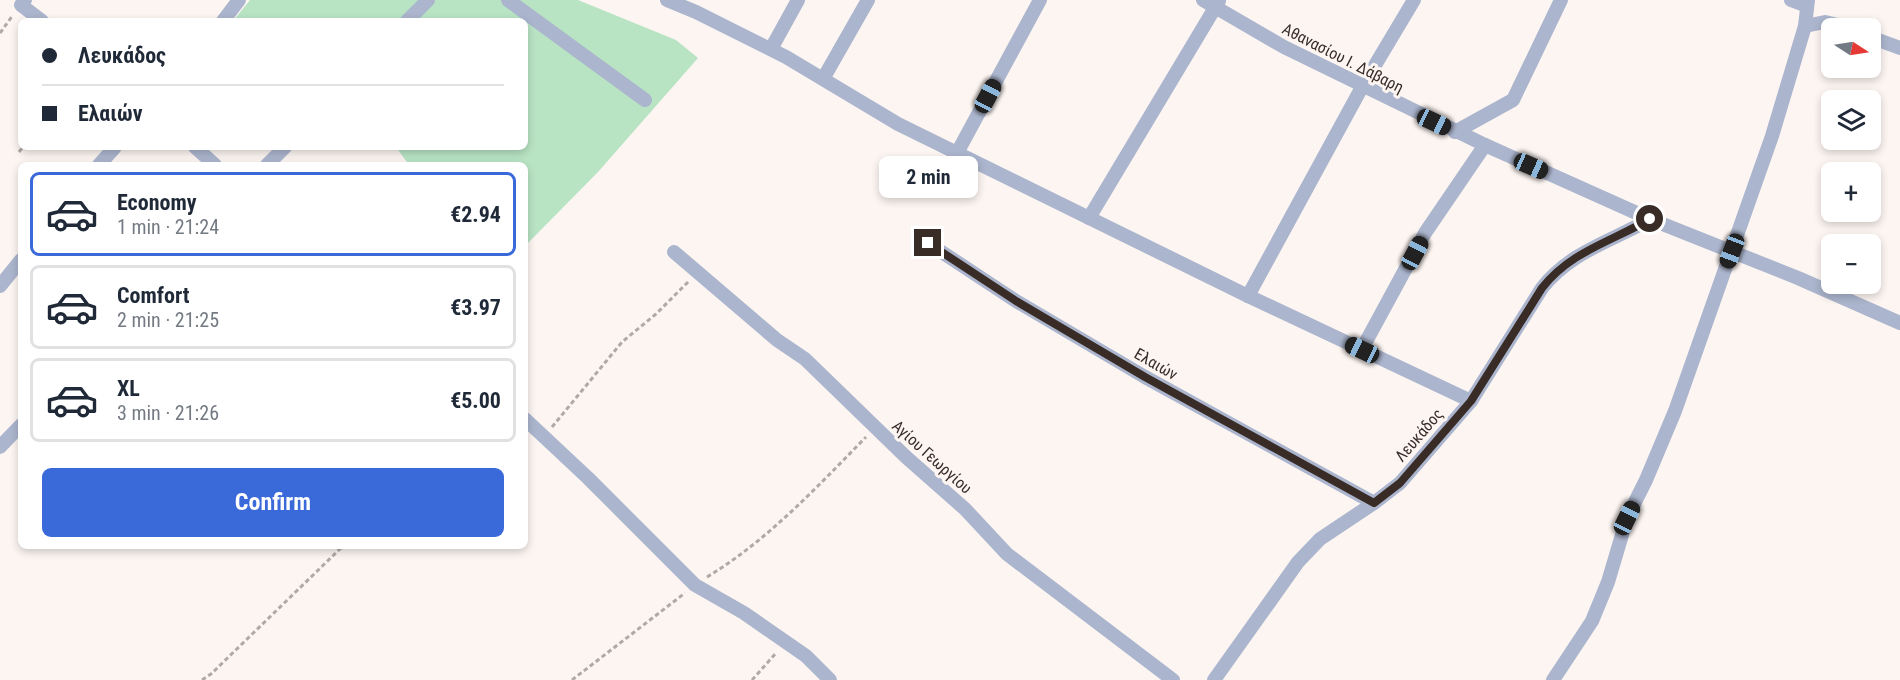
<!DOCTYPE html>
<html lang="en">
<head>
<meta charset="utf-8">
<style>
	body { margin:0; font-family:"Roboto Condensed",sans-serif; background:#f2f2f3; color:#1f2937; height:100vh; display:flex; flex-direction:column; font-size:22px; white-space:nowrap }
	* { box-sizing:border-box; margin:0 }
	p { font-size:20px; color:#747a83 }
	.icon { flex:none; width:33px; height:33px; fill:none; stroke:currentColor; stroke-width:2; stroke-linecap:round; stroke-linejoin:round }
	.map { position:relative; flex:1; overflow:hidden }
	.panel { position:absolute; left:18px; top:162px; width:510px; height:387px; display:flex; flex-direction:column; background:#fff; border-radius:9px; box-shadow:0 3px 9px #0003 }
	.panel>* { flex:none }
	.hud { position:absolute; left:18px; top:18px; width:510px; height:132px; border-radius:9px; box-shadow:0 3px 9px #0003; display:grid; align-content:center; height:132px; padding:0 24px; background:#fff }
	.needle { width:39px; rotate:102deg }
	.tools { position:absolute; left:1821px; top:18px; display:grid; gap:12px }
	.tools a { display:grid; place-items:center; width:60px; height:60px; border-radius:9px; background:#fff; box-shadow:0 3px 9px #0003; font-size:30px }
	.end { position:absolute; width:27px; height:27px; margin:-14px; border:8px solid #392c26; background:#fff; box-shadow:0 0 0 3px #fff }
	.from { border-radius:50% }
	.bubble { position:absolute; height:42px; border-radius:9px; background:#fff; box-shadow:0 3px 9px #0003; font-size:20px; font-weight:700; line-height:42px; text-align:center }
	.car { position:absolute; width:18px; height:36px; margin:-18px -9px; border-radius:8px; box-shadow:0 0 4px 2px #0007; background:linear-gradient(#222 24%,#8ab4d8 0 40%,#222 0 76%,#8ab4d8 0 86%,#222 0) }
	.hud b { display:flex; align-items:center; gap:21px; height:57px; font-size:22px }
	.hud b+b { border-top:2px solid #e0e1e3 }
	.hud i { width:15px; height:15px; background:#1f2937 }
	ul { padding:10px 0 0; list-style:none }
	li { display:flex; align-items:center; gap:18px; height:84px; margin:0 12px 9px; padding:0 12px; border:3px solid #e0e1e3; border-radius:9px }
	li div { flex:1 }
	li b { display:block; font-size:22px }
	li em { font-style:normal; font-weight:700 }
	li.selected { border-color:#3a69d9 }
	li>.icon { width:54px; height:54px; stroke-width:1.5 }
	.primary-button { display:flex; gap:12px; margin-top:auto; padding:12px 24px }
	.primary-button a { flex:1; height:69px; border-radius:9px; background:#3a69d9; color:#fff; font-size:24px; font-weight:700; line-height:69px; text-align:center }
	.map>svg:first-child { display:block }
	.green { fill:#b8e4c4 }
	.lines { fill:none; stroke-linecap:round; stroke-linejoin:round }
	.path { stroke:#b2a9a5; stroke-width:3; stroke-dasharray:4.5 3; stroke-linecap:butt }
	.street { stroke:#abb5cd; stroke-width:14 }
	.route { stroke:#392c26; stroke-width:8 }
	.labels { text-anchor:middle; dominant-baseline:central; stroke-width:6; stroke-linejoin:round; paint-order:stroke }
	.street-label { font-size:16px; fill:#392c26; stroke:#fcf5f2 }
</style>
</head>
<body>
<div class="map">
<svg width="1900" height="680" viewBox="0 0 1900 680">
	<rect width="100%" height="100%" fill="#fcf5f2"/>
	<path class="green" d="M250 0H578L676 40 698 58 598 172 525 246V165H409L396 147H525V21H233Z"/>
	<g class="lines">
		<g class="path">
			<path d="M0 33 13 15"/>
			<path d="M19 152 23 147"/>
			<path d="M552 427 622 342 656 314 689 281"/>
			<path d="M707 577C768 540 816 488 866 437"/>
			<path d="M202 680 211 674 343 546"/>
			<path d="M572 680 685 593"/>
			<path d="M752 680 777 652"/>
		</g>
		<g class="street">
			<path d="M25 0 21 5 42 21"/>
			<path d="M508 0 645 100"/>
			<path d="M667 0 696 12 786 57 898 124 1248 296 1471 401"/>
			<path d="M1203 0 1284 47 1485 145 1650 219 1798 278 1900 323"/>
			<path d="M1791 0 1807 6"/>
			<path d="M223 21 239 0"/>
			<path d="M407 21 428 0"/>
			<path d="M1805 26 1825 22 1850 28"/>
			<path d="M1870 37 1900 48"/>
			<path d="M771 49 798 0"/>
			<path d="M823 79 868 0"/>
			<path d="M1455 132 1513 100 1561 0"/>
			<path d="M195 147 215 165"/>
			<path d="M957 153 1040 0"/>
			<path d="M99 165 115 147"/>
			<path d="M267 165 285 147"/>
			<path d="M1089 218 1219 1"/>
			<path d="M928 243 1016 301 1145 377 1374 503"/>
			<path d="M674 252 777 340 805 359 906 457 965 509 1007 554 1173 680"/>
			<path d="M0 286 21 260"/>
			<path d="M1248 296 1362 87 1414 0"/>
			<path d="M1362 349 1425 233 1485 145"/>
			<path d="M525 419 588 478 695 585 744 613 806 656 830 680"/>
			<path d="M0 447 21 425"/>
			<path d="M1214 680 1298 562 1320 539 1374 503 1400 483 1471 401 1542 288C1571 251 1611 242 1650 219"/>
			<path d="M1553 680 1592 621 1608 582 1627 518 1646 480 1675 411 1772 136 1805 26 1808 0"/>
		</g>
	</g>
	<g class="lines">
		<path class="route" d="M928 243 1016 301 1145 377 1374 503 1400 483 1471 401 1542 288C1571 251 1611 242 1650 219"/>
	</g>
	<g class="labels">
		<g class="street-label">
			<text transform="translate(1343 58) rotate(27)">Αθανασίου Ι. Δάβαρη</text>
			<text transform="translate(1156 364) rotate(30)">Ελαιών</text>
			<text transform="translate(1419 435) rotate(-49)">Λευκάδος</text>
			<text transform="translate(932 457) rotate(42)">Αγίου Γεωργίου</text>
		</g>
	</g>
</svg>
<div class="tools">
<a><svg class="needle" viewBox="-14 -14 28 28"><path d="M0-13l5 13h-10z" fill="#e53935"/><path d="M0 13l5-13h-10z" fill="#747a83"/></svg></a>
<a><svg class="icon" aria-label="layers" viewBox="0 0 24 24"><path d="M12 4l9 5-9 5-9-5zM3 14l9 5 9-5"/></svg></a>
<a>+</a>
<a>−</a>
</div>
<i class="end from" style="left:1650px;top:219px"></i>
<i class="end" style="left:928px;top:243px"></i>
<div class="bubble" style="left:879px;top:156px;width:99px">2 min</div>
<i class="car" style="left:988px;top:96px;rotate:28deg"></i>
<i class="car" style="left:1434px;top:122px;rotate:115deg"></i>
<i class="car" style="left:1531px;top:166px;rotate:114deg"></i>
<i class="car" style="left:1732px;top:251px;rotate:201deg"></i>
<i class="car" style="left:1415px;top:253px;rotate:28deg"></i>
<i class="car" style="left:1362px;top:350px;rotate:295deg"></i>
<i class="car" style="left:1627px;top:518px;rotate:26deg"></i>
<div class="hud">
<b><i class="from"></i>Λευκάδος</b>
<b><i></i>Ελαιών</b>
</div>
<section class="panel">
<ul>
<li class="selected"><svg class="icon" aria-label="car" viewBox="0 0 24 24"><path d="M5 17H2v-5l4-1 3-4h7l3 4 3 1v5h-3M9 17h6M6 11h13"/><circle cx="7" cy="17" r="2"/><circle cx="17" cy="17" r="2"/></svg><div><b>Economy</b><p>1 min · 21:24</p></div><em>€2.94</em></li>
<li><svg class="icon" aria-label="car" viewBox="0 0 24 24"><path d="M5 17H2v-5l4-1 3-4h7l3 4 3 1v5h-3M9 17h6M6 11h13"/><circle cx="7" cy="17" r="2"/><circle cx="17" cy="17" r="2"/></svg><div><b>Comfort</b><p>2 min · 21:25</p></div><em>€3.97</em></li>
<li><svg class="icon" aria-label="car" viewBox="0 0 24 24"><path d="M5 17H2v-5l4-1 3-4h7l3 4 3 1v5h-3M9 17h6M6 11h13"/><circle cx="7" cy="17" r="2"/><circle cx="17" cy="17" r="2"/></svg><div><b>XL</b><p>3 min · 21:26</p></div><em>€5.00</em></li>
</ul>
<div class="primary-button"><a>Confirm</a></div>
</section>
</div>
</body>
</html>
